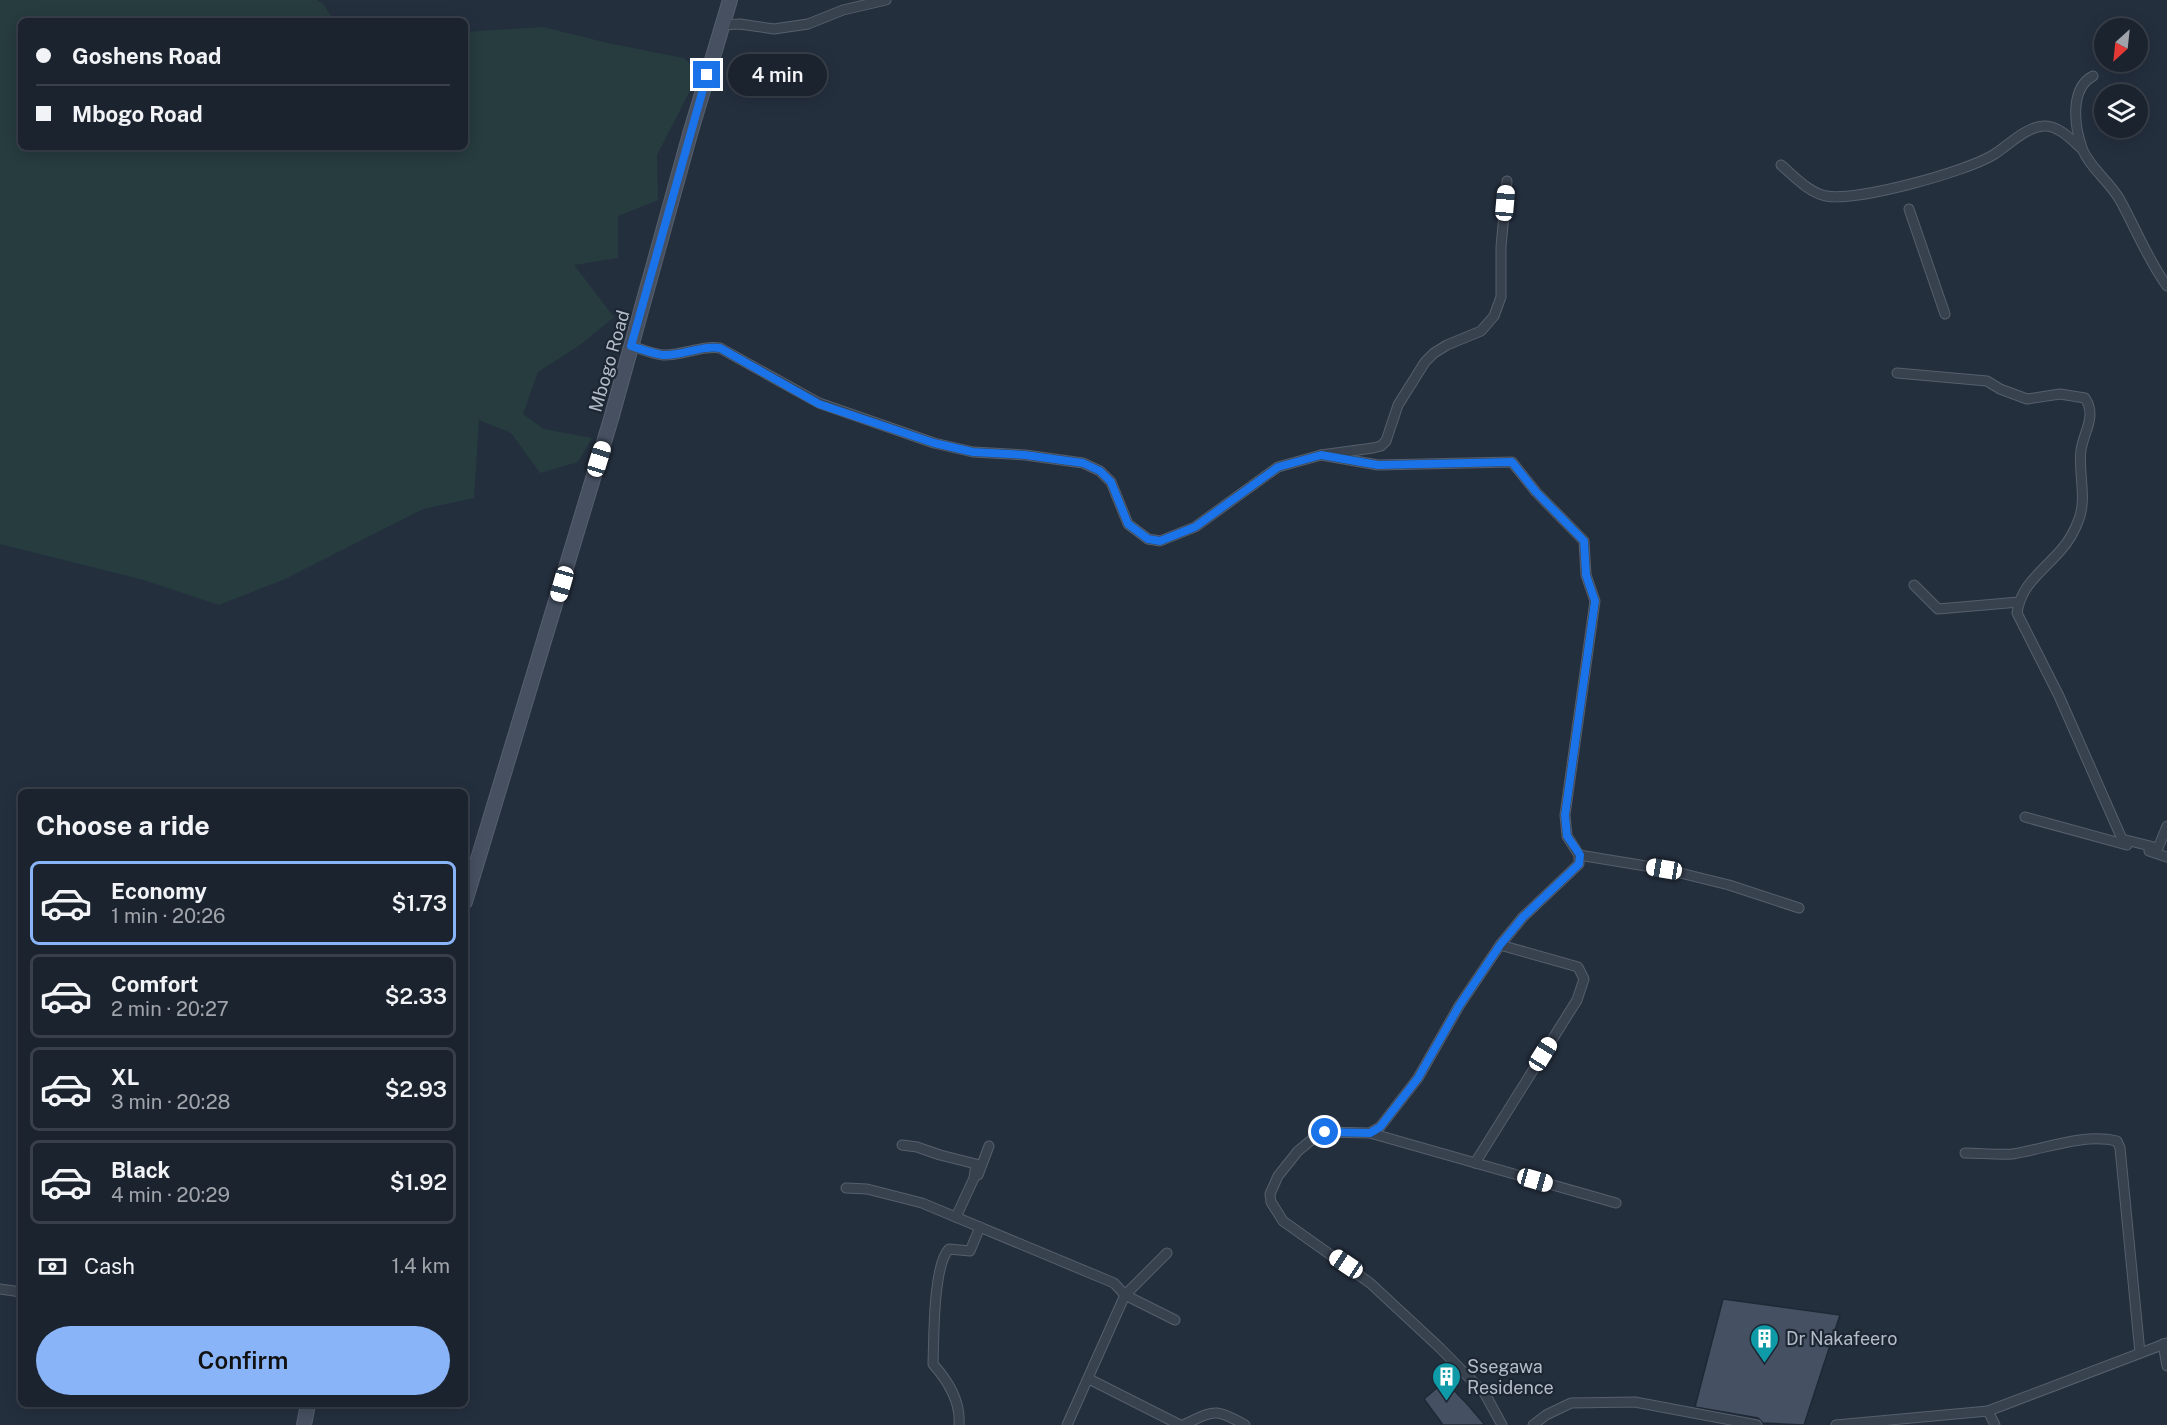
<!DOCTYPE html>
<html lang="en">
<head>
<meta charset="utf-8">
<style>
	body { margin:0; font-family:"Public Sans",sans-serif; background:#242b36; color:#f1f3f6; height:100vh; display:flex; flex-direction:column; font-size:22px; white-space:nowrap }
	* { box-sizing:border-box; margin:0 }
	p { font-size:20px; color:#a0a4aa }
	.icon { flex:none; width:33px; height:33px; fill:none; stroke:currentColor; stroke-width:2; stroke-linecap:round; stroke-linejoin:round }
	.map { position:relative; flex:1; overflow:hidden }
	.sheet { position:absolute; left:18px; top:789px; width:450px; height:618px; display:flex; flex-direction:column; background:#1b232e; border-radius:9px; box-shadow:0 3px 15px #0003,0 0 0 2px #39404a }
	.sheet>* { flex:none }
	.guide { position:absolute; left:18px; top:18px; width:450px; height:132px; border-radius:9px; box-shadow:0 3px 15px #0003,0 0 0 2px #39404a; display:grid; align-content:center; height:132px; padding:0 18px; background:#1b232e }
	.needle { width:39px; rotate:207deg }
	.tools { position:absolute; left:2094px; top:18px; display:grid; gap:12px }
	.tools a { display:grid; place-items:center; width:54px; height:54px; border-radius:50%; background:#1b232e; box-shadow:0 3px 15px #0003,0 0 0 2px #39404a; font-size:30px }
	.end { position:absolute; width:27px; height:27px; margin:-14px; border:8px solid #1a73e8; background:#fff; box-shadow:0 0 0 3px #fff }
	.from { border-radius:50% }
	.bubble { position:absolute; height:42px; border-radius:21px; background:#1b232e; box-shadow:0 3px 15px #0003,0 0 0 2px #39404a; font-size:20px; font-weight:600; line-height:42px; text-align:center }
	.car { position:absolute; width:18px; height:36px; margin:-18px -9px; border-radius:8px; box-shadow:0 0 4px 2px #0007; background:linear-gradient(#fff 24%,#345 0 40%,#fff 0 76%,#345 0 86%,#fff 0) }
	.guide b { display:flex; align-items:center; gap:21px; height:57px; font-size:22px }
	.guide b+b { border-top:2px solid #39404a }
	.guide i { width:15px; height:15px; background:#f1f3f6 }
	ul { padding:0; list-style:none }
	li { display:flex; align-items:center; gap:18px; height:84px; margin:0 12px 9px; padding:0 6px; border:3px solid #39404a; border-radius:9px }
	li div { flex:1 }
	li b { display:block; font-size:22px }
	li em { font-style:normal; font-weight:600 }
	li.current { border-color:#8ab4f8 }
	li>.icon { width:54px; height:54px; stroke-width:1.5 }
	h2 { padding:0 18px; font-size:27px; line-height:72px }
	.pay { display:flex; align-items:center; gap:15px; height:66px; padding:0 18px; font-size:22px }
	.pay p { margin-inline-start:auto }
	.primary-button { display:flex; gap:12px; margin-top:auto; padding:12px 18px }
	.primary-button a { flex:1; height:69px; border-radius:36px; background:#8ab4f8; color:#111; font-size:24px; font-weight:600; line-height:69px; text-align:center }
	.map>svg:first-child { display:block }
	.green { fill:#263c3f }
	.building { fill:#455162; stroke:#1f2835; stroke-width:1.5 }
	.lines { fill:none; stroke-linecap:round; stroke-linejoin:round }
	.street-casing { stroke:#565f6c; stroke-width:11 }
	.secondary-casing { stroke:#565f6c; stroke-width:16 }
	.street { stroke:#38414e; stroke-width:9 }
	.secondary { stroke:#465061; stroke-width:14 }
	.route { stroke:#1a73e8; stroke-width:8 }
	.labels { text-anchor:middle; dominant-baseline:central; stroke-width:4.5; stroke-linejoin:round; paint-order:stroke }
	.street-label { font-size:18px; fill:#b4bcc9; stroke:#1d2633 }
	.poi-label { font-size:18px; fill:#b4bcc9; stroke:#1d2633; text-anchor:start }
</style>
</head>
<body>
<div class="map">
<svg width="2167" height="1425" viewBox="0 0 2167 1425">
	<rect width="100%" height="100%" fill="#242f3e"/>
	<path class="green" d="M0 0H317L324 5 334 21H21V147H465V32L543 27 608 43 683 58 700 71 657 155 658 200 618 216V258L574 265 614 317 580 345 538 372 523 414 544 429 592 438 578 462 540 473 511 433 479 420 474 498 423 509 285 579 219 605 140 579 0 544Z"/>
	<g class="building">
		<path d="M1723 1299 1840 1315 1804 1425 1763 1423 1758 1418 1695 1407Z"/>
		<path d="M1445 1381 1468 1405 1485 1425H1443L1424 1399Z"/>
	</g>
	<g class="lines">
		<defs>
			<g id="street">
				<path d="M721 25 740 24 774 29 808 24 843 10 886 0"/>
				<path d="M2093 76C2070 88 2074 125 2082 148 2089 167 2110 182 2120 200 2136 229 2148 260 2167 286"/>
				<path d="M1781 165C1794 176 1809 193 1826 196 1856 202 1965 172 1993 155 2008 146 2025 127 2044 126 2058 125 2072 140 2082 149"/>
				<path d="M1909 209 1945 314"/>
				<path d="M631 346C641 349 653 354 663 355 683 356 701 345 720 348L819 403 934 443 973 452 1025 455 1083 463 1100 471 1111 482 1128 524 1148 539 1160 541 1195 527 1278 467 1321 455 1373 448 1381 446 1386 441 1398 405 1425 362 1434 353 1447 345 1481 331 1494 316 1501 297V247L1507 181"/>
				<path d="M1897 373 1987 381 2000 389 2027 399 2060 394 2085 398C2097 416 2084 431 2081 450 2078 472 2087 497 2079 519 2075 530 2069 541 2061 550 2043 571 2021 584 2017 613L2059 696 2122 839 2158 848 2167 826"/>
				<path d="M1321 455 1378 465 1512 462 1536 492 1584 541 1586 575 1595 601 1565 815 1567 836 1579 855V864L1523 917 1500 945 1459 1006 1418 1078 1380 1127 1370 1133 1325 1132 1315 1137 1298 1151 1278 1176 1270 1194 1271 1202 1283 1221 1370 1283 1440 1348 1485 1394 1502 1425"/>
				<path d="M1914 585 1938 609 2019 602"/>
				<path d="M2025 817 2127 845"/>
				<path d="M2149 851 2167 857"/>
				<path d="M1579 855 1664 869 1729 885 1799 908"/>
				<path d="M1370 1133 1616 1203"/>
				<path d="M902 1145 917 1147 940 1155 976 1164 974 1178 956 1217"/>
				<path d="M1965 1153C1980 1153 1997 1155 2012 1154 2045 1149 2083 1133 2117 1141L2120 1148 2140 1353"/>
				<path d="M1475 1163 1577 1000 1584 979 1578 967 1500 945"/>
				<path d="M978 1175 989 1146"/>
				<path d="M846 1188 867 1189 922 1203 1114 1283 1125 1295 1175 1320"/>
				<path d="M0 1289 21 1292"/>
				<path d="M2163 1344 2167 1366"/>
				<path d="M1089 1379 1180 1425"/>
				<path d="M1988 1411 1995 1425"/>
				<path d="M959 1425C961 1401 948 1381 933 1364 934 1339 933 1265 949 1249L970 1251 980 1227"/>
				<path d="M1067 1425 1125 1295 1167 1253"/>
				<path d="M1183 1425C1214 1411 1214 1407 1245 1425"/>
				<path d="M1533 1425 1546 1415 1571 1403 1635 1402 1757 1425"/>
				<path d="M1836 1425 1988 1411 2167 1343"/>
			</g>
			<g id="secondary">
				<path d="M465 902 611 419 690 134 730 0"/>
				<path d="M304 1425 308 1404"/>
			</g>
		</defs>
		<use href="#street" class="street-casing"/>
		<use href="#secondary" class="secondary-casing"/>
		<use href="#street" class="street"/>
		<use href="#secondary" class="secondary"/>
	</g>
	<g class="lines">
		<path class="route" d="M707 75 631 346C641 349 653 354 663 355 683 356 701 345 720 348L819 404 934 443 973 452 1025 455 1083 463 1100 471 1111 482 1128 524 1148 539 1160 541 1195 527 1278 467 1321 455 1378 465 1512 462 1536 492 1584 541 1586 575 1595 601 1565 815 1567 836 1580 855 1579 864 1523 917 1500 945 1459 1006 1418 1078 1380 1127 1370 1133 1325 1132"/>
	</g>
	<defs>
		<symbol id="building-pin" viewBox="-11 -11 22 30"><path d="M0 17L-7.5 6A9.5 9.5 0 1 1 7.5 6Z" fill="#0f9aa8" stroke="#1d2633"/><path d="M-4-6H4V6H1V3H-1V6H-4ZM-2.5-4.3h1.7v1.8h-1.7ZM.8-4.3h1.7v1.8H.8ZM-2.5-1h1.7V.8h-1.7ZM.8-1h1.7V.8H.8Z" fill="#fff"/></symbol>
	</defs>
	<g fill-rule="evenodd">
		<use href="#building-pin" x="1748" y="1322" width="33" height="45"/>
		<use href="#building-pin" x="1430" y="1360" width="33" height="45"/>
	</g>
	<g class="labels">
		<g class="street-label">
			<text transform="translate(609 361) rotate(-74)">Mbogo Road</text>
		</g>
		<g class="poi-label">
			<text x="1786" y="1338">Dr Nakafeero</text>
			<text x="1467" y="1366">Ssegawa<tspan x="1467" dy="21">Residence</tspan></text>
		</g>
	</g>
</svg>
<div class="tools">
<a><svg class="needle" viewBox="-14 -14 28 28"><path d="M0-13l5 13h-10z" fill="#e53935"/><path d="M0 13l5-13h-10z" fill="#a0a4aa"/></svg></a>
<a><svg class="icon" aria-label="layers" viewBox="0 0 24 24"><path d="M12 4l9 5-9 5-9-5zM3 14l9 5 9-5"/></svg></a>
</div>
<i class="end from" style="left:1325px;top:1132px"></i>
<i class="end" style="left:707px;top:75px"></i>
<div class="bubble" style="left:728px;top:54px;width:99px">4 min</div>
<i class="car" style="left:1505px;top:203px;rotate:5deg"></i>
<i class="car" style="left:599px;top:459px;rotate:17deg"></i>
<i class="car" style="left:562px;top:584px;rotate:196deg"></i>
<i class="car" style="left:1664px;top:869px;rotate:279deg"></i>
<i class="car" style="left:1543px;top:1054px;rotate:32deg"></i>
<i class="car" style="left:1535px;top:1180px;rotate:106deg"></i>
<i class="car" style="left:1346px;top:1264px;rotate:304deg"></i>
<div class="guide">
<b><i class="from"></i>Goshens Road</b>
<b><i></i>Mbogo Road</b>
</div>
<section class="sheet">
<h2>Choose a ride</h2>
<ul>
<li class="current"><svg class="icon" aria-label="car" viewBox="0 0 24 24"><path d="M5 17H2v-5l4-1 3-4h7l3 4 3 1v5h-3M9 17h6M6 11h13"/><circle cx="7" cy="17" r="2"/><circle cx="17" cy="17" r="2"/></svg><div><b>Economy</b><p>1 min · 20:26</p></div><em>$1.73</em></li>
<li><svg class="icon" aria-label="car" viewBox="0 0 24 24"><path d="M5 17H2v-5l4-1 3-4h7l3 4 3 1v5h-3M9 17h6M6 11h13"/><circle cx="7" cy="17" r="2"/><circle cx="17" cy="17" r="2"/></svg><div><b>Comfort</b><p>2 min · 20:27</p></div><em>$2.33</em></li>
<li><svg class="icon" aria-label="car" viewBox="0 0 24 24"><path d="M5 17H2v-5l4-1 3-4h7l3 4 3 1v5h-3M9 17h6M6 11h13"/><circle cx="7" cy="17" r="2"/><circle cx="17" cy="17" r="2"/></svg><div><b>XL</b><p>3 min · 20:28</p></div><em>$2.93</em></li>
<li><svg class="icon" aria-label="car" viewBox="0 0 24 24"><path d="M5 17H2v-5l4-1 3-4h7l3 4 3 1v5h-3M9 17h6M6 11h13"/><circle cx="7" cy="17" r="2"/><circle cx="17" cy="17" r="2"/></svg><div><b>Black</b><p>4 min · 20:29</p></div><em>$1.92</em></li>
</ul>
<div class="pay"><svg class="icon" aria-label="cash" viewBox="0 0 24 24"><path d="M3 7h18v10H3z"/><circle cx="12" cy="12" r="2"/></svg>Cash<p>1.4 km</p></div>
<div class="primary-button"><a>Confirm</a></div>
</section>
</div>
</body>
</html>
